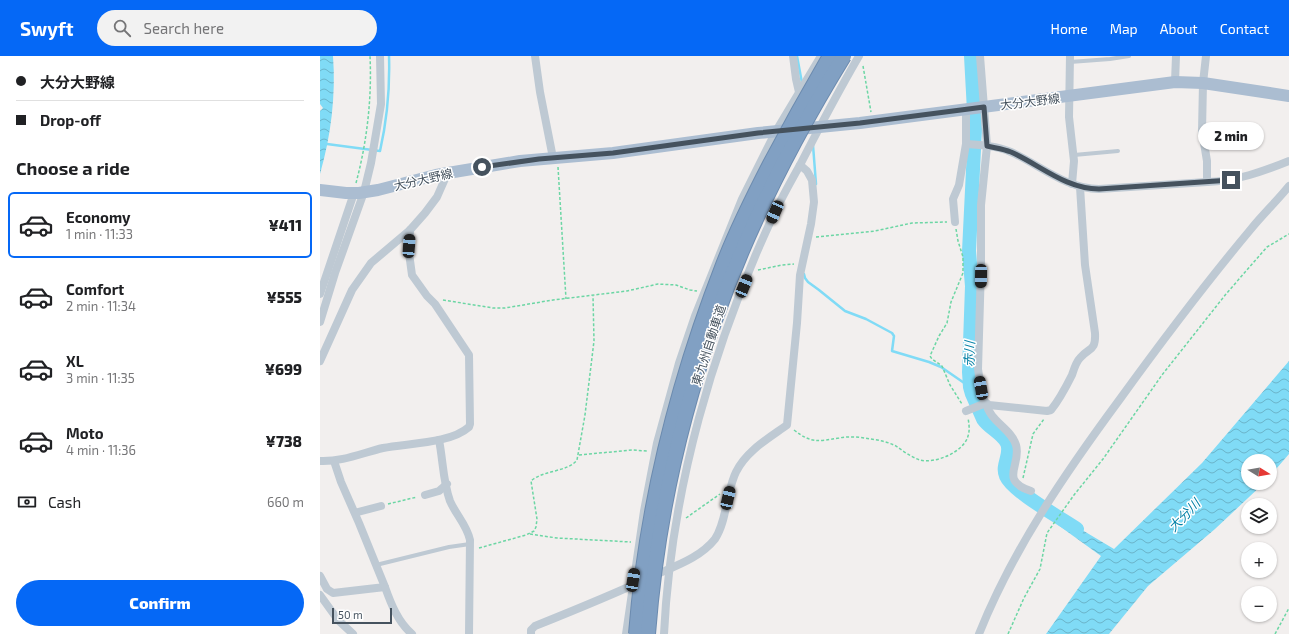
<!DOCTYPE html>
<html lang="en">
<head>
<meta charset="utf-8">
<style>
	body { margin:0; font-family:"Exo 2","Noto Sans JP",sans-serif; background:#f2f2f2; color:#202124; height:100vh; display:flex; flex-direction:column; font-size:15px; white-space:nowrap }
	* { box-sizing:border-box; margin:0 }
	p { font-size:13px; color:#757577 }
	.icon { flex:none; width:22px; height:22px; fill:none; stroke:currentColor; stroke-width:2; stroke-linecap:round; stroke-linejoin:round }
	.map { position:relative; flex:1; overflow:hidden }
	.panel { display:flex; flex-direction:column; background:#fff; width:320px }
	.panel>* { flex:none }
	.top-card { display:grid; align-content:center; height:88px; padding:0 16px; background:#fff }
	.needle { width:26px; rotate:101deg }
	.fabs { position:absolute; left:921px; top:398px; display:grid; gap:8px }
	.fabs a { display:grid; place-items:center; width:36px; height:36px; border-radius:50%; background:#fff; box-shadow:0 1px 3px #0004; font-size:20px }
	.scale { position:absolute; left:12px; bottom:10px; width:60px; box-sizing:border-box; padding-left:4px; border:2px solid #45525e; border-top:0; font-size:11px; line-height:14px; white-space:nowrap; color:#45525e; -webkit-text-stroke:3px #fff; paint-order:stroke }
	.end { position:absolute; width:18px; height:18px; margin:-9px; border:5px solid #45525e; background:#fff; box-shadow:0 0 0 2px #fff }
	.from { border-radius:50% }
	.bubble { position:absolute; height:28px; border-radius:14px; background:#fff; box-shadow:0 1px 3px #0004; font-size:13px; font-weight:800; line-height:28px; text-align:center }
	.car { position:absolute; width:12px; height:24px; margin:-12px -6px; border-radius:5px; box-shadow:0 0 3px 1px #0007; background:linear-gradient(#222 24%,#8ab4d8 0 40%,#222 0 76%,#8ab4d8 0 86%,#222 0) }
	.top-card b { display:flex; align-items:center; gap:14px; height:38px; font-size:15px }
	.top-card b+b { border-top:1px solid #e0e0e0 }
	.top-card i { width:10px; height:10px; background:#202124 }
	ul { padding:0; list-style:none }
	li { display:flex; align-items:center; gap:12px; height:66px; margin:0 8px 6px; padding:0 8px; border:2px solid transparent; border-radius:6px }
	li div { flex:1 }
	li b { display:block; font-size:15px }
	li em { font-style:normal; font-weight:800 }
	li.current { border-color:#0568f6 }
	li>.icon { width:36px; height:36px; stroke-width:1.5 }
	h2 { padding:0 16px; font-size:18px; line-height:48px }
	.pay { display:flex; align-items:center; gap:10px; height:44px; padding:0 16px; font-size:15px }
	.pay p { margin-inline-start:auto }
	.primary-button { display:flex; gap:8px; margin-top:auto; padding:8px 16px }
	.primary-button a { flex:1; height:46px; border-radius:24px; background:#0568f6; color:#fff; font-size:16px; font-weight:800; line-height:46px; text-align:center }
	header { display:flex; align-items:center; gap:24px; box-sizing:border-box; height:56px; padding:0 20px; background:#0568f6; color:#fff }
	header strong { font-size:19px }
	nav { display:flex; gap:22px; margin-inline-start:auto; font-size:14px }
	.search { width:280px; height:36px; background:#f2f2f2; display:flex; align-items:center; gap:10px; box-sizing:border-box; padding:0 14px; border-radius:22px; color:#757577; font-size:15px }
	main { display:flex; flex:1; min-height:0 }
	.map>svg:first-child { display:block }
	.water { fill:url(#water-waves) }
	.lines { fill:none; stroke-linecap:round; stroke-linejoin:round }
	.stream { stroke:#80dbf6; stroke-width:2.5 }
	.river { stroke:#80dbf6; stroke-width:14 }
	.path { stroke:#6cd6a4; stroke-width:1.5; stroke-dasharray:3 2; stroke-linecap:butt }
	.lane { stroke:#bec9d3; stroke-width:4 }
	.street { stroke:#bec9d3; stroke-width:8 }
	.primary { stroke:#abbdd1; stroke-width:12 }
	.highway-bridge-casing { stroke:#6c8baf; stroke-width:16; stroke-linecap:butt }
	.highway-bridge { stroke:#81a0c3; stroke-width:14 }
	.route { stroke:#45525e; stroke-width:5 }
	.labels { text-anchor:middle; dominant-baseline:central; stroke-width:3; stroke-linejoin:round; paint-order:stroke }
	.street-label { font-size:12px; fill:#45525e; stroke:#fff }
	.water-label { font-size:13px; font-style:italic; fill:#0280a6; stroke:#fff }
</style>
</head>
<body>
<header>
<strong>Swyft</strong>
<div class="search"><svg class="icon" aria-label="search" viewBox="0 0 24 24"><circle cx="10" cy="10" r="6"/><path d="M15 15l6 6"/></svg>Search here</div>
<nav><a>Home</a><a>Map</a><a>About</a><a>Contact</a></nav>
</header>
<main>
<section class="panel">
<div class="top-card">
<b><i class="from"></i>大分大野線</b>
<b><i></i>Drop-off</b>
</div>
<h2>Choose a ride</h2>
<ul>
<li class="current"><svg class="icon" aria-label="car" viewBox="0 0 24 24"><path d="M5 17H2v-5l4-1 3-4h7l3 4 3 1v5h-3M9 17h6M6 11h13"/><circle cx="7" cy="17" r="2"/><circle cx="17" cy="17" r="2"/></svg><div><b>Economy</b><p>1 min · 11:33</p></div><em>¥411</em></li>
<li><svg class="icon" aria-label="car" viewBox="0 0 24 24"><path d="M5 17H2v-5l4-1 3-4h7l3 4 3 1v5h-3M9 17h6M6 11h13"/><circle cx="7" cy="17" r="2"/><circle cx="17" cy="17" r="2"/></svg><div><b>Comfort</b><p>2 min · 11:34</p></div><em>¥555</em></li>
<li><svg class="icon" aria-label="car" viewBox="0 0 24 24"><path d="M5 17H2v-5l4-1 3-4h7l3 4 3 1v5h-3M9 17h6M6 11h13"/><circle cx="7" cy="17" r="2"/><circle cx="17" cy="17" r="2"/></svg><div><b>XL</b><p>3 min · 11:35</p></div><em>¥699</em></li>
<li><svg class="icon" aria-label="car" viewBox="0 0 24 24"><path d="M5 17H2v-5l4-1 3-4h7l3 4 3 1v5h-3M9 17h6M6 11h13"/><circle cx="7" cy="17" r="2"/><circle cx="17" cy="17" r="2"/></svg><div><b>Moto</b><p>4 min · 11:36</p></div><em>¥738</em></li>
</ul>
<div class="pay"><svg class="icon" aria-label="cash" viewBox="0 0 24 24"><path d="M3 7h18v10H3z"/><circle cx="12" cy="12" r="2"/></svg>Cash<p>660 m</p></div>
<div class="primary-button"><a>Confirm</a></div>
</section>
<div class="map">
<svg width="969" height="578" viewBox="0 0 969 578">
	<defs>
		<pattern id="water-waves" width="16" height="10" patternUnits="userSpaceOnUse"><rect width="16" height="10" fill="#80dbf6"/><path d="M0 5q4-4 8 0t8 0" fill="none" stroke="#6bb4ca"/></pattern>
	</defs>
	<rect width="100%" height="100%" fill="#f2efee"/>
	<g class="water">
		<path d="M0 0H13C16 39 11 80 0 118V55L3 52 0 48Z"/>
		<path d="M969 305V398L950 420V405H928V427H944L895 473 828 530 789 578H726L781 500 738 469 742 462 794 493 882 407Z"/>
	</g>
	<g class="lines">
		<g class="stream">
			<path d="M477 0 482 27"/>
			<path d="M7 88 60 95C67 64 70 32 69 0"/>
			<path d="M493 89 496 128"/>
			<path d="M484 218 485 222 488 226 499 234 525 255 546 263 572 277 574 280 572 295 609 306 621 311 650 331"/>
		</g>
		<path class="river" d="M651 0 655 73 649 195 652 230 649 316 650 331 652 338 663 363C669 372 682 377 687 387 692 398 681 409 686 420 693 436 741 462 757 473"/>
		<g class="path">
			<path d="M543 10 551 56"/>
			<path d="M238 111 246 243"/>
			<path d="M36 127C47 86 52 42 50 0"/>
			<path d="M636 173 638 185 643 201V217L631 246 627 267 619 280 610 300 612 303 622 310 630 329 642 348"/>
			<path d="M496 181 555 175 592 167 627 166"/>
			<path d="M438 214 462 209 474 208"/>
			<path d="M123 244 173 252H185L233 244 307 235 338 228 356 229 370 234 377 235"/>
			<path d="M474 374C492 388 498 385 519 382 529 380 540 381 550 383 559 384 568 386 576 390 583 395 591 401 600 404 615 408 644 396 648 380 650 374 649 368 648 362"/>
			<path d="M259 399 312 394 327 395"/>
			<path d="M703 422 713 378 724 363"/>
			<path d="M68 448 97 441"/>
			<path d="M366 462 400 438"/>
			<path d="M210 478 237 482 311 486"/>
			<path d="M159 492 206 479 214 475 216 471 217 463 211 425C223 414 248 416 257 404L265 359 274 285 273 240"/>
			<path d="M688 578 704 542 720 513 727 477 754 439 783 403 842 319 906 238 947 191 969 178"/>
			<path d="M955 578 969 552"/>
		</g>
		<g class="lane">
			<path d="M750 6 790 3 809 0"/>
			<path d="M754 99 798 95"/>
			<path d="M56 509 129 491 150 488"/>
		</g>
		<g class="street">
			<path d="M215 0 220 36 233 102"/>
			<path d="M473 0 476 23 479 36"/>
			<path d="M660 0 667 90 661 149V211L658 313 662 339 665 346 669 349 727 355 731 354C740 343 746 331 752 319 754 313 756 306 760 302 769 291 776 296 775 277L765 209 760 131"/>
			<path d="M750 0 749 61 754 105 752 128"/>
			<path d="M886 0 883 27 882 75 887 105V126C916 125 942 116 969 105"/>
			<path d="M855 26 856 0"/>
			<path d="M646 88C661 89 677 90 691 96 720 109 746 133 779 133L887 126"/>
			<path d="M635 166 633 143 639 129 646 88V54"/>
			<path d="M0 238 34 137"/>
			<path d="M0 266 15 217 44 136 51 107 61 48 60 0"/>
			<path d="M0 305 32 234 51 207 90 174 105 157 117 141 128 116"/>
			<path d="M646 355 666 347C670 366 691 372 696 389 702 409 678 424 711 435"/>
			<path d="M119 384C123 404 123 426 130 445 136 459 147 469 150 484L149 578"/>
			<path d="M0 405C22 406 42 397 63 392 87 387 130 388 149 371L150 368 149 299 115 248 107 240 92 219 89 197 90 174"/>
			<path d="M105 439 119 435 127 428"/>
			<path d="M38 456 61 450"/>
			<path d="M0 520 7 533 13 537 65 531 39 467 21 426 14 405"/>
			<path d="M65 531C71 548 78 566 92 578"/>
			<path d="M0 539 18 564 33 578"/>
			<path d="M211 578V574L215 570C255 554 294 538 333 520 355 510 380 502 395 483 403 471 405 455 408 442 410 434 412 424 416 416 426 395 449 382 467 369L477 267 480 219 491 168 494 146 492 124 487 115 480 109"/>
			<path d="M306 578 324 455 337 387 359 307 375 260 422 143 456 75 501 0"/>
			<path d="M344 578C351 434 393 288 454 158 462 141 471 125 480 109 499 72 518 36 539 0"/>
			<path d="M659 578C693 493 746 416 800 343 842 285 885 228 931 173 943 158 957 145 969 130"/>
		</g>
		<path class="primary" d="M0 134 26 137H39L58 134 116 119 200 105 293 97 438 77 540 67 855 26 883 27 969 40"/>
		<defs>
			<g id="highway-bridge">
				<path d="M316 578C326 451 357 327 403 209 416 175 433 141 450 108 469 72 489 36 510 0"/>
				<path d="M328 578C336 473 359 366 394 267 426 175 473 83 524 0"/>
			</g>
		</defs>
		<use href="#highway-bridge" class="highway-bridge-casing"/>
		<use href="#highway-bridge" class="highway-bridge"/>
	</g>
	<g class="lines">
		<path class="route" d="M162 111 219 103 293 97 438 77 540 67 664 51 667 90C675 92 683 93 691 96 720 109 746 133 779 133L911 124"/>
	</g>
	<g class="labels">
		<g class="street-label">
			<text transform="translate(710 45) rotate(-7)">大分大野線</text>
			<text transform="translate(103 123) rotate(-13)">大分大野線</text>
			<text transform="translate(388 289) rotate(-72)">東九州自動車道</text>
		</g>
		<g class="water-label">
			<text transform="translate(649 298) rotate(-88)">赤川</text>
			<text transform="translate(864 459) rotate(-46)">大分川</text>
		</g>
	</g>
</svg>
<div class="fabs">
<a><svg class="needle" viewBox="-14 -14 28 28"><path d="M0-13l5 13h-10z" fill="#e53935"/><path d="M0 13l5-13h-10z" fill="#757577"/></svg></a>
<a><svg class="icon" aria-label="layers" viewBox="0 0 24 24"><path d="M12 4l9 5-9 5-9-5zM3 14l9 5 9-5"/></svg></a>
<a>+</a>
<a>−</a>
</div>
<div class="scale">50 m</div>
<i class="end from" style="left:162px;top:111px"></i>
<i class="end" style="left:911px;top:124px"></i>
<div class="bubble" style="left:878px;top:66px;width:66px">2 min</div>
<i class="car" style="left:455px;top:156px;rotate:204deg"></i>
<i class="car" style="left:89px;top:190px;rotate:4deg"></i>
<i class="car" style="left:661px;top:220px;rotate:181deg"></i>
<i class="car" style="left:424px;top:230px;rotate:22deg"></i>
<i class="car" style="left:661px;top:332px;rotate:350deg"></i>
<i class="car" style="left:408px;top:442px;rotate:13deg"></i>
<i class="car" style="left:313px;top:524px;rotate:9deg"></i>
</div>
</main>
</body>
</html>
